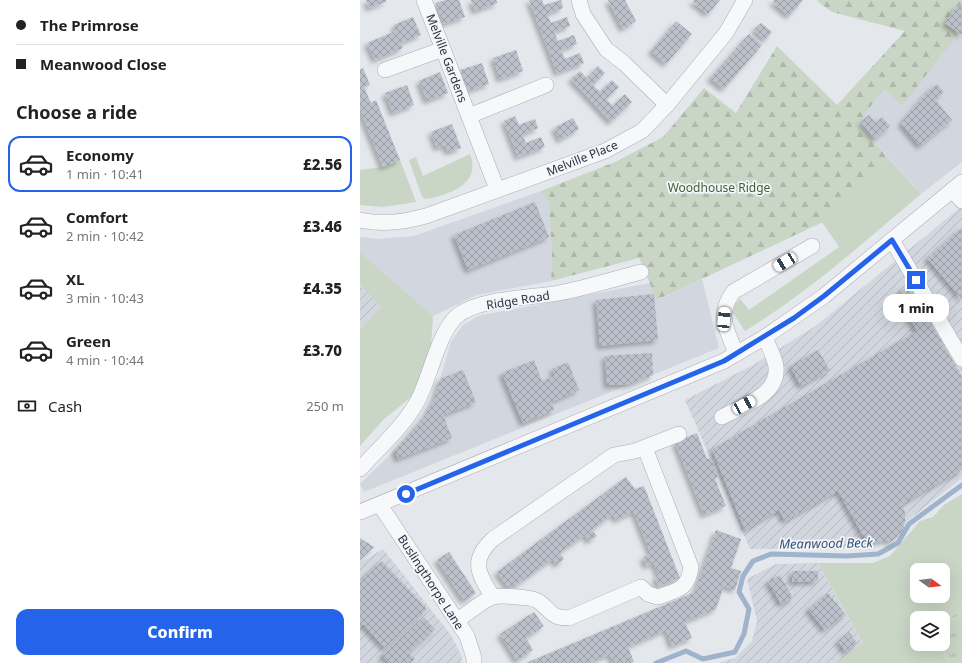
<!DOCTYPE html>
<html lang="en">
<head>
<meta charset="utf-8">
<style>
	body { margin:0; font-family:"Noto Sans",sans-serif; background:#f6f6f6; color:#222; height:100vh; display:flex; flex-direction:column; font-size:15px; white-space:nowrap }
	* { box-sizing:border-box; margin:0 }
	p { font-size:13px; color:#767676 }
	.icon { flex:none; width:22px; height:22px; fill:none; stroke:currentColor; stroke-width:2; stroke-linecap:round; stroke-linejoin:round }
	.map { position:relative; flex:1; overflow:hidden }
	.drawer { display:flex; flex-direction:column; background:#fff; width:360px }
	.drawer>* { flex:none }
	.guide { display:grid; align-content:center; height:88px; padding:0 16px; background:#fff }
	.needle { width:26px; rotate:105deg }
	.tools { position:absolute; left:550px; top:563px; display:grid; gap:8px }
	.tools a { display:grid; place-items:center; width:40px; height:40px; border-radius:8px; background:#fff; box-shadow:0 4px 16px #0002; font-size:20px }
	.end { position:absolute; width:18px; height:18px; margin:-9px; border:5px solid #2563eb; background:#fff; box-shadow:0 0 0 2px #fff }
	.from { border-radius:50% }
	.bubble { position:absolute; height:28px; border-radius:12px; background:#fff; box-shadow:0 4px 16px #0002; font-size:13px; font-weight:800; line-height:28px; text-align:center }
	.car { position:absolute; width:12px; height:24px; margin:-12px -6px; border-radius:5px; box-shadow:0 0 3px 1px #0007; background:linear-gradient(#fff 24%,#345 0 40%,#fff 0 76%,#345 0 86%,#fff 0) }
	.guide b { display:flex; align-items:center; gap:14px; height:38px; font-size:15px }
	.guide b+b { border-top:1px solid #e0e0e0 }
	.guide i { width:10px; height:10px; background:#222 }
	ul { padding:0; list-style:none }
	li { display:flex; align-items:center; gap:12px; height:56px; margin:0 8px 6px; padding:0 8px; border:2px solid transparent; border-radius:12px }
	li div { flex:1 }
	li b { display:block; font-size:15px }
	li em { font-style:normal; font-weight:800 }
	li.selected { border-color:#2563eb }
	li>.icon { width:36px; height:36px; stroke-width:1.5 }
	h2 { padding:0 16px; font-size:18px; line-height:48px }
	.pay { display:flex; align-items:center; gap:10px; height:44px; padding:0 16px; font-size:15px }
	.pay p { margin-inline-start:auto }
	.action { display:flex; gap:8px; margin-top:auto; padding:8px 16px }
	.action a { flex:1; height:46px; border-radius:12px; background:#2563eb; color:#fff; font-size:16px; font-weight:800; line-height:46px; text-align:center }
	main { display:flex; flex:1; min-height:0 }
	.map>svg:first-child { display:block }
	.built { fill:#d2d6de }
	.industrial { fill:url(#industrial-furrows) }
	.green { fill:#c9d6c5; fill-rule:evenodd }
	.forest { fill:url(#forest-firs) }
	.park { fill:url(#park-tufts) }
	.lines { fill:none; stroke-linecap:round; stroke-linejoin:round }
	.stream { stroke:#9fb4cc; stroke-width:5 }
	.building { fill:url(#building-cross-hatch); filter:url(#shadow) }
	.minor-casing { stroke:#a9aeb7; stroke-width:16 }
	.minor { stroke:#f7f8fa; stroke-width:15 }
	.route { stroke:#2563eb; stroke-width:5 }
	.labels { text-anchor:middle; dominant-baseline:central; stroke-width:3.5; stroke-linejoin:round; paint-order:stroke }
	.street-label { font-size:12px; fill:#2b3445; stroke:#f4f6f9 }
	.park-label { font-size:12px; fill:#3f6138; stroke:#f4f6f9 }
	.water-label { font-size:13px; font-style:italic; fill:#34527a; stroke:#f4f6f9 }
</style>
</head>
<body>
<main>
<section class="drawer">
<div class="guide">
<b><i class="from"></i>The Primrose</b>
<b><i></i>Meanwood Close</b>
</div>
<h2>Choose a ride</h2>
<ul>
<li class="selected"><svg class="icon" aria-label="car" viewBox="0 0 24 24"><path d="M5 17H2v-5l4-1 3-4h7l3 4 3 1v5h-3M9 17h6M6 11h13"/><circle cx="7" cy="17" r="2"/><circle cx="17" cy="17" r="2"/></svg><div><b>Economy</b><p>1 min · 10:41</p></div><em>£2.56</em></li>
<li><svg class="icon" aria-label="car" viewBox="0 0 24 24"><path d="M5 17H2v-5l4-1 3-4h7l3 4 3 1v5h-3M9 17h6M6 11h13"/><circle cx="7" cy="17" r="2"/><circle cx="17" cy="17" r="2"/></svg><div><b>Comfort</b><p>2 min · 10:42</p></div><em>£3.46</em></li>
<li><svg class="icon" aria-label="car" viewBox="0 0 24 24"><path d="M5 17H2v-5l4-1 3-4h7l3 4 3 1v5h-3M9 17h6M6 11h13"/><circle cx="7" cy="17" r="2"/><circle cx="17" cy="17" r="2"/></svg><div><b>XL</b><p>3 min · 10:43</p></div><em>£4.35</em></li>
<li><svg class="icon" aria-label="car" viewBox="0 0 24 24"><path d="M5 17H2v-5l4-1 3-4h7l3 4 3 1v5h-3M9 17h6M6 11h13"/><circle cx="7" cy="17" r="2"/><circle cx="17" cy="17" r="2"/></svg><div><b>Green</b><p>4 min · 10:44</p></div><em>£3.70</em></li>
</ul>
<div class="pay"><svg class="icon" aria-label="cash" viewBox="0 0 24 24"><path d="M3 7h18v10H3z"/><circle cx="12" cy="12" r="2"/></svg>Cash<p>250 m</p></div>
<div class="action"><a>Confirm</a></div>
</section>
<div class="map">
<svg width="602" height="663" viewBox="0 0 602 663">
	<defs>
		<pattern id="industrial-furrows" width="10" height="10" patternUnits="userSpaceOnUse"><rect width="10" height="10" fill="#d2d6de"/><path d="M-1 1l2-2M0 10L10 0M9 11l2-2" fill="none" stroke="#b4b8c0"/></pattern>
		<pattern id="forest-firs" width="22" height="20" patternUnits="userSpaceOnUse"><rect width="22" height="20" fill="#c9d6c5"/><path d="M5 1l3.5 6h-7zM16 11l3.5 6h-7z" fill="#adb8ab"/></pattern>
		<pattern id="park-tufts" width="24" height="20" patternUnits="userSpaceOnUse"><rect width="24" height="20" fill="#c9d6c5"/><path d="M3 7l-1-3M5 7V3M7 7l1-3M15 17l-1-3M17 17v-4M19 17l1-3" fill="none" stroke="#adb8ab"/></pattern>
		<pattern id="building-cross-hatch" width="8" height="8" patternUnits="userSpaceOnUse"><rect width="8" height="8" fill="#bbc0ca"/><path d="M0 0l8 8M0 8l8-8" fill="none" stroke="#989da6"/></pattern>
		<filter id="shadow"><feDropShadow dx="-3.5" dy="3.5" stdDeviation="2" flood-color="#0004"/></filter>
	</defs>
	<rect width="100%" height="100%" fill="#e4e7ec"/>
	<g class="built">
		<path d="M597 5 602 8V162L561 194 498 123 524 89 542 105 599 33 585 23Z"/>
		<path d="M181 191 189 204 192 258 191 281 117 295 73 316 0 252V237L17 239 54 236Z"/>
		<path d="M342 279 359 348 4 492 0 484 35 450 66 414 75 396 91 342 102 326 118 316 290 283 298 300Z"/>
	</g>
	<g class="industrial">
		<path d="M602 206V478L546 522 537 537 529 543 528 540 482 549H390L325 400 393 365 457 325Z"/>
		<path d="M0 285 21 307 0 329Z"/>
		<path d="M23 549 91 635 102 657 101 663H0V563Z"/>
		<path d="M458 563 503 644 477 663H358L375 658 392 641 397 621 387 579 416 564Z"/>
	</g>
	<g class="green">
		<path d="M110 154C122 184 89 195 66 199L62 197 49 160 56 157 63 176Z"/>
		<path d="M40 160 56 202 23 207 0 205V170L23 167Z"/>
		<path d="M530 160 561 194C504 242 449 292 385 331L373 313 375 304 380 299 389 310 479 247 462 222Z"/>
		<path d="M0 252 73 316 71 345 61 381 50 398 23 420 0 446V329L21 307 0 285Z"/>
		<path d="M602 494V607L583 624V618H557V644H580L588 663H477L503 643 458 563H513L530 556 560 521 573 517 584 505ZM557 570H583V596H557Z"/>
	</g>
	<path class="forest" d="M458 0H602V8L597 5 585 23 599 33 542 106 524 89 498 123 530 160 465 221 297 300 279 258 191 281 192 258 189 204 181 191 255 162 303 137 344 88 376 113 417 46 477 105 545 31 472 12 457 1Z"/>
	<path class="park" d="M602 607V663H588L580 644H583V624Z"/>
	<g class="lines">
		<path class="stream" d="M296 663 326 651 343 659 375 652 384 634 389 609 379 592 383 576 393 561 411 554 487 556 518 554 538 543 549 524 602 485"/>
	</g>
	<g class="building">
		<path d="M6 0H26V2L9 8Z"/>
		<path d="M86 0H99L105 17 83 24 76 3Z"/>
		<path d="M111 0H136L138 3 115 11Z"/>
		<path d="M169 0H182L184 5 201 0 203 8 187 14 191 23 207 17 210 26 194 32 198 41 214 35 217 44 201 50 205 59 220 53 224 63 197 73Z"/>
		<path d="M248 0H265L276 21 263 29Z"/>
		<path d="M334 0H360L348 14 333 2Z"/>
		<path d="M414 0H443L429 16 413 2Z"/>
		<path d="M597 5 602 8V35L585 23Z"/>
		<path d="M53 17 61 35 41 43 43 48 15 60 7 43 36 31 34 25Z"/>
		<path d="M316 21 332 34 306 64 291 51Z"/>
		<path d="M401 23 412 32 405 40 394 30Z"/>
		<path d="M389 34 402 45 364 89 350 78Z"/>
		<path d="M156 50 163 71 140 79 133 58Z"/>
		<path d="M122 63 129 84 107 91 100 70Z"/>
		<path d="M238 66 245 73 233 85 240 92 252 80 259 87 246 99 253 106 265 94 272 102 251 122 211 79 220 71 227 78Z"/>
		<path d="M3 68 10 85 4 87 11 103 16 100 40 160 23 167 0 110V69Z"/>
		<path d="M80 72 88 93 67 101 59 81Z"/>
		<path d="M577 84 584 92 575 99 592 120 560 146 541 123 567 92Z"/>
		<path d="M47 85 54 105 33 113 25 93Z"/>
		<path d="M509 115 516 123 522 117 530 126 515 139 501 122Z"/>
		<path d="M155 116 159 125 175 119 178 128 162 135 166 143 181 137 185 147 158 157 144 121Z"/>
		<path d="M213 118 219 129 200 140 194 128Z"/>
		<path d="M92 124 101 148 88 152 85 145 77 148 71 132Z"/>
		<path d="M175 202 189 237 108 270 94 235Z"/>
		<path d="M602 227V299L567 258Z"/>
		<path d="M550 286 602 377V470L542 504 545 513V522L543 530 537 537 529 543 528 540 508 544 478 491 425 521 419 510 385 530 352 449 557 331 536 294Z"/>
		<path d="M294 294 298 340 240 346 236 300Z"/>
		<path d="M458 350 470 370 441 386 430 366Z"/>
		<path d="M292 353 293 375 271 384 247 385 245 356Z"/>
		<path d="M174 360 182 381 195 376 192 369 208 362 219 390 191 402 194 410 163 423 142 373Z"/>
		<path d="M103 370 116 402 83 415 92 438 38 459 35 450 66 414 75 396 80 379Z"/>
		<path d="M337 433 347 459 351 458 358 477 355 479 366 506 344 515 315 442Z"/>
		<path d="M266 477 275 489 284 486 320 578 298 586 295 578 299 576 294 563 286 566 283 557 291 554 274 512 256 520 253 514 232 530 237 536 229 541 225 535 200 553 204 559 197 565 193 559 150 590 137 572Z"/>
		<path d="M356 530 381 539 371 568 381 571 375 590 364 586 356 609 325 622 332 638 312 646 306 630 268 647 274 662 271 663H253L250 654 229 663H166L335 592Z"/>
		<path d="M0 538 14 547 0 560Z"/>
		<path d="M89 552 116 593 104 601 77 560Z"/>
		<path d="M22 561 67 609 25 648 3 624 0 627V581Z"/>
		<path d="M432 571H458V581L432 582Z"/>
		<path d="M420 575 433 598 421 604 408 581Z"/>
		<path d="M468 593 485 614 465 630 448 609Z"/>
		<path d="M174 612 184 626 166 638 173 650 157 661 140 634Z"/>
		<path d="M64 617 75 629 49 653 55 659 51 663H29L22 655Z"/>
		<path d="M489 632 497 643 486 652 478 641Z"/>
	</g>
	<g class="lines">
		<defs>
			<g id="minor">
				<path d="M64 0 137 189"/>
				<path d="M219 0 223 14 246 49 265 64 307 105"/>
				<path d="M25 70 83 49"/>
				<path d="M109 116 186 85"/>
				<path d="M592 190 602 201"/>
				<path d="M0 220C23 225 43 222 66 216L245 151 282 131 307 105 366 33 385 0"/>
				<path d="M532 240 602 359"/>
				<path d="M376 354C367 328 356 317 373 292L452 246"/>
				<path d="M362 417C382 406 419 395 416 367 415 357 408 346 405 337"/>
				<path d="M0 469C19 448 43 427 57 402 70 378 78 334 96 317 116 298 172 298 199 293 226 288 254 279 281 272"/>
				<path d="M20 505 107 636 114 658V663"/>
				<path d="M0 512 364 361 405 337 464 296 602 182"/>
				<path d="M133 597C118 574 110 560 133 539L254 455 275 451 319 434"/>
				<path d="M97 621C105 615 125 599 133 597 140 595 172 597 178 601 191 610 190 618 209 618L281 587 288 594 298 597C317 590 328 590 331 567L285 448"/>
			</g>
		</defs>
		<use href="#minor" class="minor-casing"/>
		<use href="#minor" class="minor"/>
	</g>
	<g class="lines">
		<path class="route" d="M46 494 364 361 434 318 464 296 532 240 556 280"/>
	</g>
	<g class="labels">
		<g class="street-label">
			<text transform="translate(87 58) rotate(69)">Melville Gardens</text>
			<text transform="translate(222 158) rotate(-22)">Melville Place</text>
			<text transform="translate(158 300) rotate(-9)">Ridge Road</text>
			<text transform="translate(71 582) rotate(57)">Buslingthorpe Lane</text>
		</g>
		<g class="park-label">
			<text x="359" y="187">Woodhouse Ridge</text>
		</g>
		<g class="water-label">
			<text transform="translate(466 543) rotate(-1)">Meanwood Beck</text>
		</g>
	</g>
</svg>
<div class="tools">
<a><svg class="needle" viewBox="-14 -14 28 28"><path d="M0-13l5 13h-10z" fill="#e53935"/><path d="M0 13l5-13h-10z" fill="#767676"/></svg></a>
<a><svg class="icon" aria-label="layers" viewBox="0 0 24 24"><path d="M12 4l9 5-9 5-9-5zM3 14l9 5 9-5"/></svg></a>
</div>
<i class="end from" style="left:46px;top:494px"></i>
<i class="end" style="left:556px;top:280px"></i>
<div class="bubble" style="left:523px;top:294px;width:66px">1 min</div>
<i class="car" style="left:425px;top:262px;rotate:239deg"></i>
<i class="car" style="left:364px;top:319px;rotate:5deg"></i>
<i class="car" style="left:384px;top:405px;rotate:61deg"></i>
</div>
</main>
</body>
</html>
